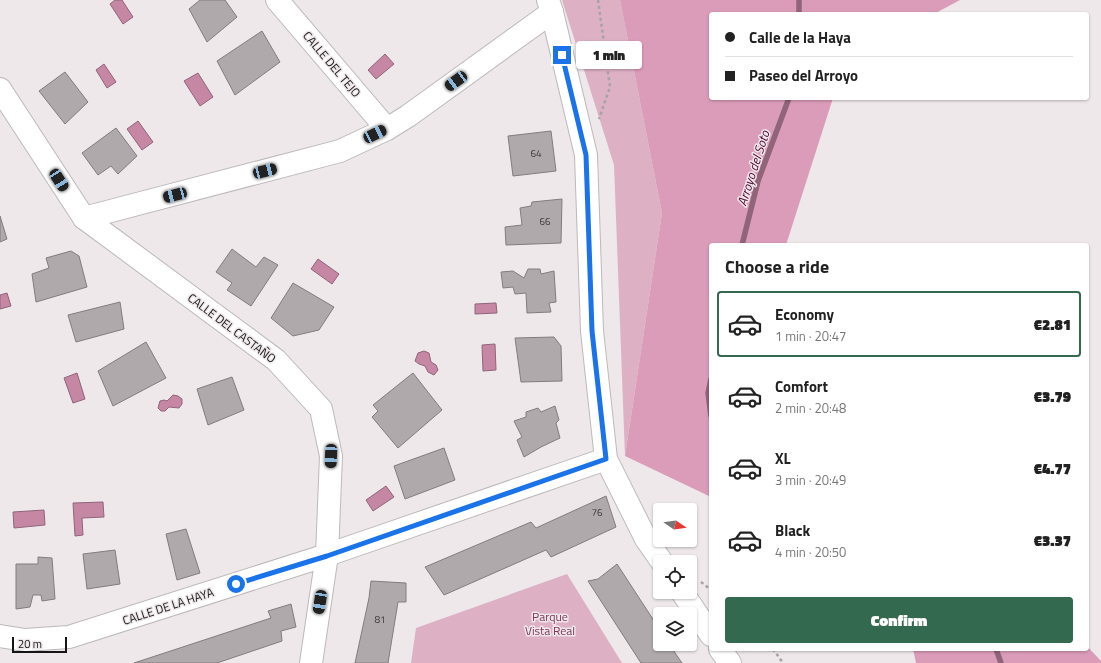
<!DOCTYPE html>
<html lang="en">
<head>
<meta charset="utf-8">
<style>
	body { margin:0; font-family:"Titillium Web",sans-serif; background:#f6f6f6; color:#222; height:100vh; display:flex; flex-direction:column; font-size:15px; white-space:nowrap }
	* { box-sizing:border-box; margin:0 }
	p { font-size:13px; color:#767676 }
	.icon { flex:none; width:22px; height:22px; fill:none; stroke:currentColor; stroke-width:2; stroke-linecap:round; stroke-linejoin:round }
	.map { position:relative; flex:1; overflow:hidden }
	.sheet { position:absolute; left:709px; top:243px; width:380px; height:408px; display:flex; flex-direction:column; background:#fff; border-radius:4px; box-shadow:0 1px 3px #0004 }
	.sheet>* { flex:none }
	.guide { position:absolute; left:709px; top:12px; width:380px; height:88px; border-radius:4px; box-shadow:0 1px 3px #0004; display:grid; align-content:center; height:88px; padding:0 16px; background:#fff }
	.needle { width:26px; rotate:103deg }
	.controls { position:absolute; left:653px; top:503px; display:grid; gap:8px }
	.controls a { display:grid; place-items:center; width:44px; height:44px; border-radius:4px; background:#fff; box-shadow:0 1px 3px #0004; font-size:20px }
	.scale { position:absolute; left:12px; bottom:10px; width:55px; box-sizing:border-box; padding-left:4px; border:2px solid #161415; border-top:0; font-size:11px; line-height:14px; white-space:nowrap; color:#161415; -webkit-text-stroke:3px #eee8eb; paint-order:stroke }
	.end { position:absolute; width:18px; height:18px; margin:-9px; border:5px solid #1a73e8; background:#fff; box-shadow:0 0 0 2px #fff }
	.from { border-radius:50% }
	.bubble { position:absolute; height:28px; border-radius:4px; background:#fff; box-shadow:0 1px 3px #0004; font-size:13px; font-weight:800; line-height:28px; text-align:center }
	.car { position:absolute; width:12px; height:24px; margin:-12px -6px; border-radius:5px; box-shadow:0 0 3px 1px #0007; background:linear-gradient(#222 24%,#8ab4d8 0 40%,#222 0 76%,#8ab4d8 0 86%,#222 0) }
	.guide b { display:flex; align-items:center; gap:14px; height:38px; font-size:15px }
	.guide b+b { border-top:1px solid #e0e0e0 }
	.guide i { width:10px; height:10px; background:#222 }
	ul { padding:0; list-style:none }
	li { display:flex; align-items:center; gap:12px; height:66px; margin:0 8px 6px; padding:0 8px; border:2px solid transparent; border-radius:4px }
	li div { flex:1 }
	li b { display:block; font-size:15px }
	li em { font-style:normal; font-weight:800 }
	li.on { border-color:#32694f }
	li>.icon { width:36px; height:36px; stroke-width:1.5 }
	h2 { padding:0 16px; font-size:18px; line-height:48px }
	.primary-button { display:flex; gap:8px; margin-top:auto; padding:8px 16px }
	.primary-button a { flex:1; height:46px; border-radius:4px; background:#32694f; color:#fff; font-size:16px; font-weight:800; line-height:46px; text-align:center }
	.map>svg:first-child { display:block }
	.green { fill:#ddb0c4 }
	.forest { fill:#db9cb9 }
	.water { fill:#c587a4; stroke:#906479 }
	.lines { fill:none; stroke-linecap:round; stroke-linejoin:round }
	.stream { stroke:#906479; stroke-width:5.5 }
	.building { fill:#afa9ab; stroke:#827c7e }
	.street-casing { stroke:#bdb8ba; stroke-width:24 }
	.path { stroke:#a7a2a4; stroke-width:2.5; stroke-dasharray:3 3; stroke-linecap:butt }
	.street { stroke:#fff; stroke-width:22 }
	.route { stroke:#1a73e8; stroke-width:5 }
	.labels { text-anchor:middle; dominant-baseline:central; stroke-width:3; stroke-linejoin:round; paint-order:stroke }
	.number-label { font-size:10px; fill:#3c393a }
	.street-label { font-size:12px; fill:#161415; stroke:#eee8eb }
	.park-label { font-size:12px; fill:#7e335a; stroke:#eee8eb }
	.water-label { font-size:13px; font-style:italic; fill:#520634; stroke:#eee8eb }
</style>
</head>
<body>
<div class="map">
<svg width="1101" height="663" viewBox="0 0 1101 663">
	<rect width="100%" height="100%" fill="#eee8eb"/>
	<g class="green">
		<path d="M562 0H620L662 213 625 456 614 165Z"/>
		<path d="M567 574 622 663H411L416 628Z"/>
	</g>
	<g class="forest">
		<path d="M620 0H960L934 14H711V98H833L786 245H711V497L625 456 662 213Z"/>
		<path d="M1087 646 1101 661V663H916L913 649H1087Z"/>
	</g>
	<g class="water">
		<path d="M115 0H122L133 17 123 24 110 4Z"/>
		<path d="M385 54 394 64 376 79 368 70Z"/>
		<path d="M104 64 116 82 107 88 96 70Z"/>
		<path d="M198 73 213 97 200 106 184 81Z"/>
		<path d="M138 121 153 142 142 150 127 129Z"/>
		<path d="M318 259 339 274 332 284 311 269Z"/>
		<path d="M7 293 11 306 0 309V295Z"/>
		<path d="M496 303 497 313 475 314V304Z"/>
		<path d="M495 344 496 370 483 371 482 345Z"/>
		<path d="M424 351 429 353 431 362 436 365 438 370 434 375 428 372 425 366 419 364 415 361 418 353Z"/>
		<path d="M77 373 85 399 73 403 64 378Z"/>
		<path d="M173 395 178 396 182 399V404L179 408 169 407 165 411H161L158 408 160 401 164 400 167 401Z"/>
		<path d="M386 486 394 497 373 511 366 500Z"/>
		<path d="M103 502 104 517 82 518 83 535 75 536 73 503Z"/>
		<path d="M44 510 45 525 14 528 13 512Z"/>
	</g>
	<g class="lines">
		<g class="stream">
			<path d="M799 14V0"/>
			<path d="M742 245 758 181 789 98"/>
			<path d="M711 379 708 393 711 416"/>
			<path d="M996 649 1001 663"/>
		</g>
	</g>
	<g class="building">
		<path d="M200 0H225L237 17 207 42 189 9Z"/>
		<path d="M262 31 280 62 235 95 217 61Z"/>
		<path d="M65 72 88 102 65 124 39 91Z"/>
		<path d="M116 128 137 156 118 174 111 166 98 175 82 153Z"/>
		<path d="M551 131 556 171 513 176 508 136Z"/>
		<path d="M562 199 561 243 506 245 505 227 522 225 520 208 531 206 532 202Z"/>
		<path d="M0 216 7 239 0 242Z"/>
		<path d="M232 249 256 267 264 257 278 265 251 306 227 290 232 283 216 272Z"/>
		<path d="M71 251 79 256 87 287 36 302 32 274 49 268 46 258Z"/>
		<path d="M528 269H540L541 274 554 271 556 302 549 303 551 312 527 313 526 293 515 294 513 287 503 288 501 272 513 271 524 278Z"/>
		<path d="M293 283 334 307 319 330 293 336 271 318Z"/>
		<path d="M120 302 124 329 76 342 68 315Z"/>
		<path d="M554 337 561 346 562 381 521 382 515 338Z"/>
		<path d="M146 342 166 378 113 406 98 371Z"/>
		<path d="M413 373 442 410 398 448 372 417 378 411 373 405Z"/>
		<path d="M232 377 244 410 208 425 197 389Z"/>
		<path d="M555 406 559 420 556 423 560 438 541 447 524 457 517 440 522 437 514 421 526 417V412L538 408 541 412Z"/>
		<path d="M444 448 455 480 405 499 394 466Z"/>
		<path d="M606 496 616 527 551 557 546 550 444 595 425 567 531 522 536 528Z"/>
		<path d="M186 529 200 573 177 580 166 534Z"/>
		<path d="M115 550 120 584 87 589 83 554Z"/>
		<path d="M38 557 52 558 55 599 42 601 41 595H33L30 607 16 609V564H38Z"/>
		<path d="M617 564 660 630V644H669L682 663H641L588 581 598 579Z"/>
		<path d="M371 581 406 583V602H398L388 663H355L369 598Z"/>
		<path d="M291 604 296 627 281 631 282 641 217 663H134L271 618 268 611Z"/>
	</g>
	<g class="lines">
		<defs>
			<g id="street">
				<path d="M277 0 387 129"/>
				<path d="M548 0 552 12 586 155 592 331 606 459 646 539 662 562"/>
				<path d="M0 89 84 218 276 360 321 409 331 456 327 555 311 663"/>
				<path d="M84 218 340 151 387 129 408 116 552 12"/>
				<path d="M682 592 711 635"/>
				<path d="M0 636 25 640 69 637 327 555 606 459"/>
				<path d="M720 649 730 663"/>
			</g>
		</defs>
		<use href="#street" class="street-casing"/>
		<g class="path">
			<path d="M598 0 610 87 599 119"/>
			<path d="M701 582 711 590"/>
			<path d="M773 649 783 663"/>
		</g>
		<use href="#street" class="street"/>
	</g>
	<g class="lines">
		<path class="route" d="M236 584 327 556 606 459 592 331 586 155 562 55"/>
	</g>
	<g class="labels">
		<g class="number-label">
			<text x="536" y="153">64</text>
			<text x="545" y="221">66</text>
			<text x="597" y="512">76</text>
			<text x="380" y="619">81</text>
		</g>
		<g class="street-label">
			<text transform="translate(332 64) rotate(50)">CALLE DEL TEJO</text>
			<text transform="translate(232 328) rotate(37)">CALLE DEL CASTAÑO</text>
			<text transform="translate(168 606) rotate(-18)">CALLE DE LA HAYA</text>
		</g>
		<g class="park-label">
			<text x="550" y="616">Parque<tspan x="550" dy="14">Vista Real</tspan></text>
		</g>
		<g class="water-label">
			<text transform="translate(753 168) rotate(-72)">Arroyo del Soto</text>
		</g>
	</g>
</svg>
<div class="controls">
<a><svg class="needle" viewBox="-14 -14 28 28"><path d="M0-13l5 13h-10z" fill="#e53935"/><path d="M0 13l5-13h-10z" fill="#767676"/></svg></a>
<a><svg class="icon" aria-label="locate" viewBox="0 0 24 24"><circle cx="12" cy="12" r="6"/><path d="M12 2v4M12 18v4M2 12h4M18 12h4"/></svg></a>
<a><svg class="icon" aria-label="layers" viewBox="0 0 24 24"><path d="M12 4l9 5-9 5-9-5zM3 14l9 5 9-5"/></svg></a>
</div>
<div class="scale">20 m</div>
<i class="end from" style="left:236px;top:584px"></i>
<i class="end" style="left:562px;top:55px"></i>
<div class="bubble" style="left:576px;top:41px;width:66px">1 min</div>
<i class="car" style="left:456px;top:81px;rotate:234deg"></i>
<i class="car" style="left:375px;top:134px;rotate:64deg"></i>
<i class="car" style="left:265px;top:171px;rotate:76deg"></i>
<i class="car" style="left:59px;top:180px;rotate:147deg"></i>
<i class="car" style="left:175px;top:195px;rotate:255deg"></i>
<i class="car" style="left:331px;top:456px;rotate:182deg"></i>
<i class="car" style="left:320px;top:602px;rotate:189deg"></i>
<div class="guide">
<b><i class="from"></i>Calle de la Haya</b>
<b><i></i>Paseo del Arroyo</b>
</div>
<section class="sheet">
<h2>Choose a ride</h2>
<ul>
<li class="on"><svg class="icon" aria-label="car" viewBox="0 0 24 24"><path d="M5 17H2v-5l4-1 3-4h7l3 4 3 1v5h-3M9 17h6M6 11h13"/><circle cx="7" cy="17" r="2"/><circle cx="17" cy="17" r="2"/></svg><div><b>Economy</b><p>1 min · 20:47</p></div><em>€2.81</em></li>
<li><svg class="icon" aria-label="car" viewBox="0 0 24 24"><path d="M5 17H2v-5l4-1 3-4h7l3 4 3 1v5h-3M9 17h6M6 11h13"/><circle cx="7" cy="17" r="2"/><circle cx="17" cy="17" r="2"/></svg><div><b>Comfort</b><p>2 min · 20:48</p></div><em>€3.79</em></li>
<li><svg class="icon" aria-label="car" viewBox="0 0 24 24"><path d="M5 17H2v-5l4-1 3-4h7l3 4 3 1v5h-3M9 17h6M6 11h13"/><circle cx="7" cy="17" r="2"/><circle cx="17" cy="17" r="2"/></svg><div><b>XL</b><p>3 min · 20:49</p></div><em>€4.77</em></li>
<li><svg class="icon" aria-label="car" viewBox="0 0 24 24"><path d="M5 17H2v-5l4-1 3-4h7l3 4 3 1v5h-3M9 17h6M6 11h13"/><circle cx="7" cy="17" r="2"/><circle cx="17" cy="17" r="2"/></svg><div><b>Black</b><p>4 min · 20:50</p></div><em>€3.37</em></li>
</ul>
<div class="primary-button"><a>Confirm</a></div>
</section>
</div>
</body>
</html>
